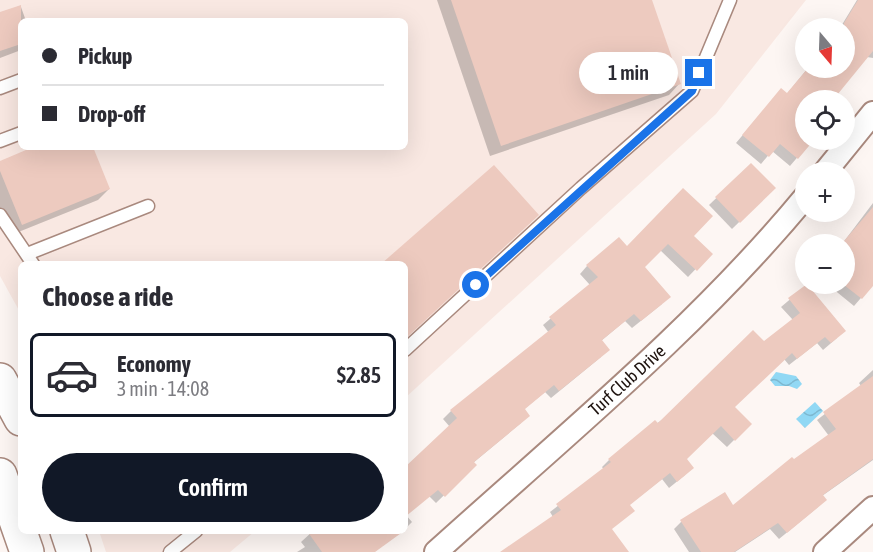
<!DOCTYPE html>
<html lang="en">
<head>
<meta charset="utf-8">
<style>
	body { margin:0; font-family:"Asap Condensed",sans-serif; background:#f2f2f3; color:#2b2b33; height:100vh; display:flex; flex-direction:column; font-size:22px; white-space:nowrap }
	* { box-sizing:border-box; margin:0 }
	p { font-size:20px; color:#7c7c81 }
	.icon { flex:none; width:33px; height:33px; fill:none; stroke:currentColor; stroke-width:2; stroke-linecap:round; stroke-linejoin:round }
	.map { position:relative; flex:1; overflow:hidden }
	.drawer { position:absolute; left:18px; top:261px; width:390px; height:273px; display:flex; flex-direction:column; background:#fff; border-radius:9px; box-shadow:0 6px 24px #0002 }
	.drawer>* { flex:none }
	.guide { position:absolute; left:18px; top:18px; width:390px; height:132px; border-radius:9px; box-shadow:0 6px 24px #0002; display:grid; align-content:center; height:132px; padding:0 24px; background:#fff }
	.needle { width:39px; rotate:161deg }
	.controls { position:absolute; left:795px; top:18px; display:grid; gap:12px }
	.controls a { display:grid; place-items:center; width:60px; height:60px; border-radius:50%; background:#fff; box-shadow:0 6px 24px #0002; font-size:30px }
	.end { position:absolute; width:27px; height:27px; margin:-14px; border:8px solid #1a73e8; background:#fff; box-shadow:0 0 0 3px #fff }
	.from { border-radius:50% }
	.bubble { position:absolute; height:42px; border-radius:21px; background:#fff; box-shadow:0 6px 24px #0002; font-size:20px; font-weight:600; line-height:42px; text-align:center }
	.guide b { display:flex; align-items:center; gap:21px; height:57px; font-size:22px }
	.guide b+b { border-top:2px solid #e1e1e2 }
	.guide i { width:15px; height:15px; background:#2b2b33 }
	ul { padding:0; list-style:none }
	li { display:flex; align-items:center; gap:18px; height:84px; margin:0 12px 9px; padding:0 12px; border:3px solid transparent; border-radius:9px }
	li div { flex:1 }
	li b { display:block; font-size:22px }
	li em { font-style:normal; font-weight:600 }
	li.active { border-color:#111827 }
	li>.icon { width:54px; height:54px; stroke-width:1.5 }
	h2 { padding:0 24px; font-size:27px; line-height:72px }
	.primary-button { display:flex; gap:12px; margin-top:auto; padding:12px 24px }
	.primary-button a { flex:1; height:69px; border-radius:36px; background:#111827; color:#fff; font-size:24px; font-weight:600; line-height:69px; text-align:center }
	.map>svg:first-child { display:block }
	.built { fill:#f9e8e2; fill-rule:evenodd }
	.water { fill:url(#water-waves) }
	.shadow { fill:#0003 }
	.building { fill:#edcabf }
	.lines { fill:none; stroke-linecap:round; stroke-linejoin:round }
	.service-casing { stroke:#a9897e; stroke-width:15 }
	.minor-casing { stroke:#a9897e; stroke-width:26 }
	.primary-casing { stroke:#a9897e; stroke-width:36 }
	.service { stroke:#fff; stroke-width:12 }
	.minor { stroke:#fff; stroke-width:22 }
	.primary { stroke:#fff; stroke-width:33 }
	.route { stroke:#1a73e8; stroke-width:8 }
	.labels { text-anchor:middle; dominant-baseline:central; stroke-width:4.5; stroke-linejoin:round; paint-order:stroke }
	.street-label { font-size:18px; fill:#1e130f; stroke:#fff }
</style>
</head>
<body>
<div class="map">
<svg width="873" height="552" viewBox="0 0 873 552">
	<defs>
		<pattern id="water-waves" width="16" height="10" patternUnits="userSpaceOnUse" patternTransform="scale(1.5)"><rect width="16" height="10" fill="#91d8f4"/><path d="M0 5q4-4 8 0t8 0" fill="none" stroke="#7db8d0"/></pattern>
	</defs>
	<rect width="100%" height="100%" fill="#fdf6f3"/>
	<g class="built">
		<path d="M0 0H806L716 114 405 398V264H21V314L0 276ZM21 21H405V147H21Z"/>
		<path d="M99 531H255L230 552H106Z"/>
	</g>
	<g class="water">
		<path d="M776 372 796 376 802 384 797 389 789 386H775L770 380Z"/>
		<path d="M815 402 823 411 805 428 796 419Z"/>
	</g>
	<g class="shadow">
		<path d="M437 0H651L679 84 669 95 490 156Z"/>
		<path d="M857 0H873V58L867 57 831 100H806V140H812L790 166 772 151 761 164 736 143 774 98 786 95 808 68H844V28H840Z"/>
		<path d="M21 7 26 21H21V50L0 58V14Z"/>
		<path d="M37 147H91L109 189 98 200 11 235 0 208V162Z"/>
		<path d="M751 165 774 188 732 229 709 205Z"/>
		<path d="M873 203V284L854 306 827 284H844V244H842Z"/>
		<path d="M692 237 710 254 688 277 660 250 643 267 662 304 632 328 625 321 601 341V357L551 398 545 392 523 410 521 423 473 463 475 465 436 503 429 496 406 515 412 522 405 529V469L450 427 443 419 451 411 549 333 543 325 590 285 580 274 587 266 626 249Z"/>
		<path d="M807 285 837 338 823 350 817 343 789 365 784 359 733 407 750 424 727 447 712 433 685 459V475L669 488 662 479 629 505 610 530 622 552H504L553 517 550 512 604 470 602 467 609 460 793 320 781 307Z"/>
		<path d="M873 370V460L822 496 818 507 779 539 770 529 735 552H689L674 529 681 522 733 507 829 436 817 420 861 386 859 383Z"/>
		<path d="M313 531H402L374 552H297L305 547 301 542Z"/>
	</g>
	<g class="building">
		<path d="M451 0H652L681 84 501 146Z"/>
		<path d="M858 0H873V51L833 100H806V140H814L798 159 780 144 769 157 742 135 781 88 787 93 808 68H844V23Z"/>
		<path d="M21 5V44L0 51V12Z"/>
		<path d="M33 147H93L110 189 22 225 0 171V161Z"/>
		<path d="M751 163 776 188 740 223 715 197Z"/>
		<path d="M494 165 539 215 405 339V264H381Z"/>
		<path d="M683 188 713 216 694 236 713 254 697 271 668 244 645 267 671 297 641 321 634 314 602 340 610 350 559 391 554 385 525 409 530 416 474 462 477 465 445 497 438 490 405 517V467L457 418 450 410 556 325 549 317 598 277 586 265 619 237 627 246Z"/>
		<path d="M873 207V286L862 299 844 285V241Z"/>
		<path d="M807 284 846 331 831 343 825 337 797 359 792 353 735 407 752 424 735 441 721 426 687 459 694 468 677 482 670 473 630 505 635 511 612 529 629 552H500L561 510 556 504 611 462 608 459 655 420 658 423 753 330 764 341 800 313 788 298Z"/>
		<path d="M873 376V459L823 495 827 500 787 533 778 523 734 552H701L680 520 725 492 733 505 792 457 794 459 836 429 823 412Z"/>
		<path d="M307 531H404L375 552H322Z"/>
	</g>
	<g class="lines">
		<defs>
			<g id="service">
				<path d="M0 88 21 80"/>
				<path d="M0 141 21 133"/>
				<path d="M0 215 33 264"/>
				<path d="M27 254 148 206"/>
				<path d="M405 350 581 188 692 91 730 0"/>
				<path d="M170 552 196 531"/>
			</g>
			<g id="minor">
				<path d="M825 172 873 113"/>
				<path d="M436 552C562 438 697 328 806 196"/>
				<path d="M825 552 873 508"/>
			</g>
			<g id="primary">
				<path d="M0 380 21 419"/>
				<path d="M0 475 27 552"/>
				<path d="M67 531 74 552"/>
			</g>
		</defs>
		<use href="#service" class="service-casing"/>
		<use href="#minor" class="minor-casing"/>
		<use href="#primary" class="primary-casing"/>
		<use href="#service" class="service"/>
		<use href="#minor" class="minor"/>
		<use href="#primary" class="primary"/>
	</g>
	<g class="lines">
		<path class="route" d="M476 285 692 91 699 73"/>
	</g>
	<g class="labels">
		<g class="street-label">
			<text transform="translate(627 380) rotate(-42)">Turf Club Drive</text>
		</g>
	</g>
</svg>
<div class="controls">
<a><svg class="needle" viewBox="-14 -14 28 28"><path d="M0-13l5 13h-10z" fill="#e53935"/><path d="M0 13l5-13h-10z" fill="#7c7c81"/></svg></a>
<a><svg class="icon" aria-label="locate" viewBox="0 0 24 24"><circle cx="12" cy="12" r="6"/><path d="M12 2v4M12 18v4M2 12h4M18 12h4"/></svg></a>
<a>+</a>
<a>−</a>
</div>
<i class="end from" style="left:476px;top:285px"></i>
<i class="end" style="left:699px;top:73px"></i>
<div class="bubble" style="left:579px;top:52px;width:99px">1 min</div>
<div class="guide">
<b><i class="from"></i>Pickup</b>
<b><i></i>Drop-off</b>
</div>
<section class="drawer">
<h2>Choose a ride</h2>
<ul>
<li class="active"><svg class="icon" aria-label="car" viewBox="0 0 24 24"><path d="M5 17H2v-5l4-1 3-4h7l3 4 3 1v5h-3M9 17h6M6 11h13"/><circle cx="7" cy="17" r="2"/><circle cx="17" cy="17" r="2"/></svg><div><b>Economy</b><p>3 min · 14:08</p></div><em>$2.85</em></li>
</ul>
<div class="primary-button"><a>Confirm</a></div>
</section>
</div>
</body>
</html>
